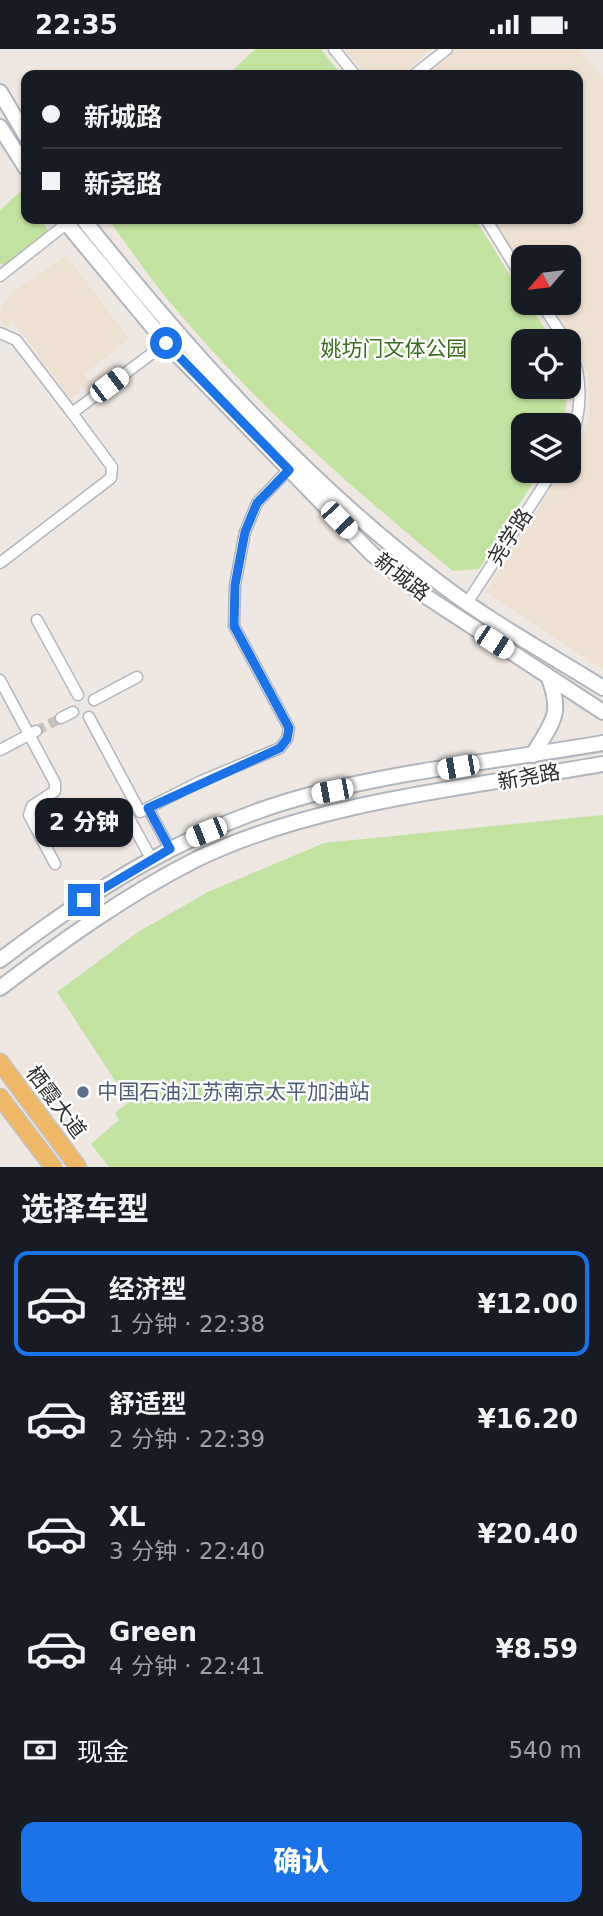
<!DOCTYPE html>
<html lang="zh">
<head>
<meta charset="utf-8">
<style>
	body { margin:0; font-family:"DejaVu Sans","Noto Sans SC",sans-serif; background:#20242c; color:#f1f3f6; height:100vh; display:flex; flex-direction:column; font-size:26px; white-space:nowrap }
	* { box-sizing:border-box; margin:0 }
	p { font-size:23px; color:#9ea1a6 }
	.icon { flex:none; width:38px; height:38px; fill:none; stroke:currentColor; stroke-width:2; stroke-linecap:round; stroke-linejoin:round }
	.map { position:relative; height:1118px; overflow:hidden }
	.side { display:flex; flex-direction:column; background:#171b24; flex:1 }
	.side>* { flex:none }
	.hud { position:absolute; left:21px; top:21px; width:562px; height:154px; border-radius:14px; box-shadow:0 2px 5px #0004; display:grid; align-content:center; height:154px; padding:0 21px; background:#171b24 }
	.needle { width:46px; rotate:242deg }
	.controls { position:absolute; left:511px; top:196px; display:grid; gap:14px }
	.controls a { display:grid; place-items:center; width:70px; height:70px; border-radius:14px; background:#171b24; box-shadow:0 2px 5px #0004; font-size:35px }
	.end { position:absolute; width:32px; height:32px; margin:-16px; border:9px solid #1a73e8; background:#fff; box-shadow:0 0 0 4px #fff }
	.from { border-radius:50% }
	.bubble { position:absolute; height:49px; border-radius:14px; background:#171b24; box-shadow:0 2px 5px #0004; font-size:23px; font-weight:800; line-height:49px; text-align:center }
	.car { position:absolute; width:21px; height:42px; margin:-21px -10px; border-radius:9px; box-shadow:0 0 5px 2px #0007; background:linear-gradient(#fff 24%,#345 0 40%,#fff 0 76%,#345 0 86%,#fff 0) }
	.hud b { display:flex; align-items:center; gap:24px; height:66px; font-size:26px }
	.hud b+b { border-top:2px solid #363941 }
	.hud i { width:18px; height:18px; background:#f1f3f6 }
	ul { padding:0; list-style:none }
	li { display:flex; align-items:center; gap:21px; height:105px; margin:0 14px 10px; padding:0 7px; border:4px solid transparent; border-radius:14px }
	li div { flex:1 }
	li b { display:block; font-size:26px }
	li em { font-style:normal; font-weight:800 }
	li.active { border-color:#1a73e8 }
	li>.icon { width:63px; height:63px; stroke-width:1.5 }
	h2 { padding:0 21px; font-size:32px; line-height:84px }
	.pay { display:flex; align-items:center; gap:18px; height:77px; padding:0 21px; font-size:26px }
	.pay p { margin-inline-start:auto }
	.button { display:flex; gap:14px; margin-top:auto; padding:14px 21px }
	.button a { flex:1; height:80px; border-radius:14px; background:#1a73e8; color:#fff; font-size:28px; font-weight:800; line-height:80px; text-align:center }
	.status { display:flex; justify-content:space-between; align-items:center; height:49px; padding:0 35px; background:#171b24; direction:ltr }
	.status svg { height:19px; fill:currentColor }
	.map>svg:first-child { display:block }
	.education { fill:#efe1d2 }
	.green { fill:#c2e39f }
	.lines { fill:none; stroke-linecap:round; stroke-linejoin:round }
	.street-tunnel { stroke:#c8c2bd; stroke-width:10; stroke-dasharray:10 5; stroke-linecap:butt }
	.street-casing { stroke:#b1b6be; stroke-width:13 }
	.secondary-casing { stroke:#b1b6be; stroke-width:18 }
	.primary-casing { stroke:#c4c4c4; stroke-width:19 }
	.street { stroke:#fff; stroke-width:10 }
	.secondary { stroke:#fff; stroke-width:14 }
	.primary { stroke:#efb866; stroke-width:16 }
	.route { stroke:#1a73e8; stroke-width:9 }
	.service-dot { fill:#5c6f8a; stroke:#fff; stroke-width:2.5 }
	.labels { text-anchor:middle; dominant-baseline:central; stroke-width:5; stroke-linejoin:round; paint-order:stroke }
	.park-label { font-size:21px; fill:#3b6c1d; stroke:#fff }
	.street-label { font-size:21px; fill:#2e2e2e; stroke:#fff }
	.service-label { font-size:21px; fill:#4e5e75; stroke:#fff; text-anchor:start }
</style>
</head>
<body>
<div class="status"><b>22:35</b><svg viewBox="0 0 49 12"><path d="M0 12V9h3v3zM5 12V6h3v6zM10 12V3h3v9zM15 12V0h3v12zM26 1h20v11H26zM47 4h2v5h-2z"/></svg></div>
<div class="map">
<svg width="603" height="1118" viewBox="0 0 603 1118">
	<rect width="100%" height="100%" fill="#efe7e1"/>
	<g class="education">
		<path d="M344 0H432L399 26H366Z"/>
		<path d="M455 0H580L603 29V620L486 543 562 422H569V411L583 389 589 364 588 329 577 293 548 254H569V208H523V219L494 170H578V26H421Z"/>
		<path d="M64 208 70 211 129 290 84 325 91 333 71 350 13 272 6 278 0 269 1 259 12 242Z"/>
	</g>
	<g class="green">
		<path d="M255 0H321L341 26H228Z"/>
		<path d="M21 142 26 150V170H40L49 183 4 218 0 214V161Z"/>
		<path d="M108 170H475L523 247V254H527L554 292H523V338H567L564 376H523V422H540L479 520 453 522C352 439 252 353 168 251 147 225 128 197 108 170Z"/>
		<path d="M603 766V1118H109L91 1095 119 1071 115 1064 129 1053 57 943 138 883 208 843 324 794Z"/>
	</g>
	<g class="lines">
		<path class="street-tunnel" d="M36 682 61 669"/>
		<defs>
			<g id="street">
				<path d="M334 0 355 26"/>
				<path d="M414 26 447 0"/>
				<path d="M486 170 523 230"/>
				<path d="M0 227 66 175"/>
				<path d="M541 254 566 292"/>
				<path d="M0 284 16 291 72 364"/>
				<path d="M569 297C583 327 583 364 569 394"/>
				<path d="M0 514 111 429 112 418 72 364 166 294"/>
				<path d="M467 554 553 422"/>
				<path d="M37 571 78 646"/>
				<path d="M0 631 55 734V742L32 757 29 766 55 815"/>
				<path d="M94 651 137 628"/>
				<path d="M89 668 140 763 199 733 280 699 287 690 289 679 234 577 235 536 245 483 257 454 289 420"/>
				<path d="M61 669 73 663"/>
				<path d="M0 701 36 682"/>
				<path d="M148 759 170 800"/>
				<path d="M129 769 152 811"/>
			</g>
			<g id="secondary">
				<path d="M0 43 26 87"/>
				<path d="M0 78 26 119"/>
				<path d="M63 170 166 294 372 505 424 546 603 663"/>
				<path d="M83 170C189 303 305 433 442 536 492 574 549 605 603 639"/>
				<path d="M533 706C552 672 563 667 549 629"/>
				<path d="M0 911C92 841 193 777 306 747 402 721 505 711 603 694"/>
				<path d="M0 939C62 892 126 846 195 811 316 752 472 738 603 715"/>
			</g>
			<g id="primary">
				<path d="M0 1013 78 1118"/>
				<path d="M0 1048 53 1118"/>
			</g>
		</defs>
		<use href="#street" class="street-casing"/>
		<use href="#secondary" class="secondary-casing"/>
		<use href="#primary" class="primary-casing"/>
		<use href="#street" class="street"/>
		<use href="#secondary" class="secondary"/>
		<use href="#primary" class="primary"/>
	</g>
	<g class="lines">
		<path class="route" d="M84 851 170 800 148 759 280 699 287 690 289 679 234 577 235 536 245 483 257 454 289 421 166 294"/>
	</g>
	<circle class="service-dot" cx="83" cy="1043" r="7"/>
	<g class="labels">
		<g class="park-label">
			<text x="394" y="300">姚坊门文体公园</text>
		</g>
		<g class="street-label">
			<text transform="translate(510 488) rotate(-57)">尧学路</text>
			<text transform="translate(402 528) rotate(38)">新城路</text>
			<text transform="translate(529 728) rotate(-10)">新尧路</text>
			<text transform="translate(56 1053) rotate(53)">栖霞大道</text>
		</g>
		<g class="service-label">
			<text x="97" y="1043">中国石油江苏南京太平加油站</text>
		</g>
	</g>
</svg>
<div class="controls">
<a><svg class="needle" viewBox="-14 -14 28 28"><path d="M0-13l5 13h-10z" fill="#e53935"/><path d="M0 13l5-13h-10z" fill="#9ea1a6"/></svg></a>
<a><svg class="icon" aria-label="locate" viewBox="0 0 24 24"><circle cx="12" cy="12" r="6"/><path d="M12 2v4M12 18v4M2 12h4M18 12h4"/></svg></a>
<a><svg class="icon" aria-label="layers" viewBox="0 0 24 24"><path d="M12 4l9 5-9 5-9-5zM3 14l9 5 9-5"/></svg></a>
</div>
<i class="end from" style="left:166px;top:294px"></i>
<i class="end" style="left:84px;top:851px"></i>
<div class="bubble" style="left:35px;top:749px;width:98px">2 分钟</div>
<i class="car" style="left:109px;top:336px;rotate:53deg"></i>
<i class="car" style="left:339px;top:471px;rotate:136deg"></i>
<i class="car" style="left:494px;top:593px;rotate:123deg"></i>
<i class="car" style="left:458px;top:718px;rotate:260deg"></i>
<i class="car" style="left:332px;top:742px;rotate:259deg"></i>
<i class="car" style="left:206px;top:783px;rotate:248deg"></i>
<div class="hud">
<b><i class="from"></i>新城路</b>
<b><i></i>新尧路</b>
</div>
</div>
<section class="side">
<h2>选择车型</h2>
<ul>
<li class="active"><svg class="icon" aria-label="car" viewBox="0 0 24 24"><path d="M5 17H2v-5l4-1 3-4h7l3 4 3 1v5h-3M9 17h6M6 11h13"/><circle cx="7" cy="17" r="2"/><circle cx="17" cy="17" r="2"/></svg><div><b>经济型</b><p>1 分钟 · 22:38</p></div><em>¥12.00</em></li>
<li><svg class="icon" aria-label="car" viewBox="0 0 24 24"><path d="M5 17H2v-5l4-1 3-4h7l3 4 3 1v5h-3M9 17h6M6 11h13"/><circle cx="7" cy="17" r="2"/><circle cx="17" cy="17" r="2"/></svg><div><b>舒适型</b><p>2 分钟 · 22:39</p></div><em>¥16.20</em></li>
<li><svg class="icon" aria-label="car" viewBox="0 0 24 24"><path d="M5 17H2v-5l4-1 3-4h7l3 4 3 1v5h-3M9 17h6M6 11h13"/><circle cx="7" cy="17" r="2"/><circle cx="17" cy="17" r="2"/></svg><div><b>XL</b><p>3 分钟 · 22:40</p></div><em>¥20.40</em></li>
<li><svg class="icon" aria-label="car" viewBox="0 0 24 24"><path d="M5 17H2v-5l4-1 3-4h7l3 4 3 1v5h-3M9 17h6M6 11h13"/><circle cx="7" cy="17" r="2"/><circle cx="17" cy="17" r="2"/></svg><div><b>Green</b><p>4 分钟 · 22:41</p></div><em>¥8.59</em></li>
</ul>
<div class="pay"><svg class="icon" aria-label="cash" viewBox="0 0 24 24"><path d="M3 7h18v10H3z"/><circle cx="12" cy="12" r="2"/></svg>现金<p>540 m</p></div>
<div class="button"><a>确认</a></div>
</section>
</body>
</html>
